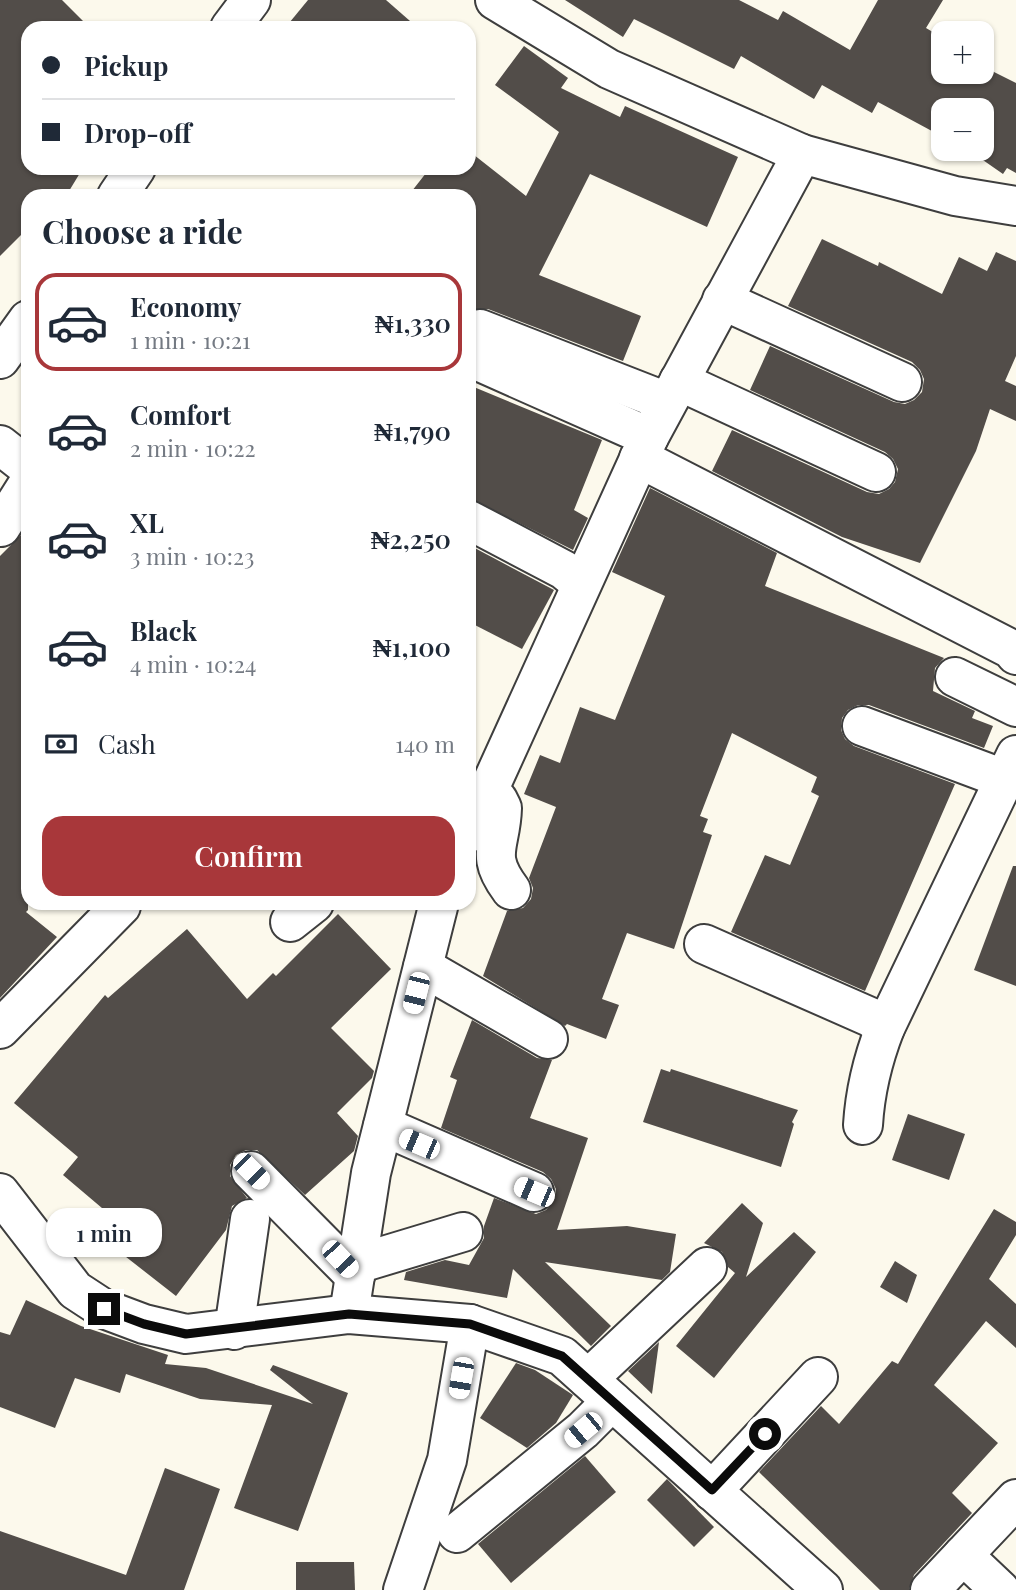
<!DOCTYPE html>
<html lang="en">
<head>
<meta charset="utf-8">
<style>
	body { margin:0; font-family:"Playfair Display",serif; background:#f6f6f7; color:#1f2937; height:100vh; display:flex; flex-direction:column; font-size:26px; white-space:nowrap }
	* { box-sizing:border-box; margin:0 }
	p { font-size:23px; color:#747a83 }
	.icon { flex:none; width:38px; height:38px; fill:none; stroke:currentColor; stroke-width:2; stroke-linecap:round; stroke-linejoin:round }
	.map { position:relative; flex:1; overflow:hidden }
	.panel { position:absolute; left:21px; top:189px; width:455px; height:721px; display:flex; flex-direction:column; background:#fff; border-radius:21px; box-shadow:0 2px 5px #0004 }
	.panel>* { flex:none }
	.hud { position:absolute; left:21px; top:21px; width:455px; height:154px; border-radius:21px; box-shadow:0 2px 5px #0004; display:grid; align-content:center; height:154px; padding:0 21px; background:#fff }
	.tools { position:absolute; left:931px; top:21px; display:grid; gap:14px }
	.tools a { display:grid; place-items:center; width:63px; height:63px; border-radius:14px; background:#fff; box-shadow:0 2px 5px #0004; font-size:35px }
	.end { position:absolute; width:32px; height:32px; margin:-16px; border:9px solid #0b0b0b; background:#fff; box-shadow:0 0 0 4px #fff }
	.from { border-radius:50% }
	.bubble { position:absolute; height:49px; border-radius:21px; background:#fff; box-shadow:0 2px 5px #0004; font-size:23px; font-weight:600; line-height:49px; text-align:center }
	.car { position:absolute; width:21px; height:42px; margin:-21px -10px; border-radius:9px; box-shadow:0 0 5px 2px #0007; background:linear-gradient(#fff 24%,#345 0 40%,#fff 0 76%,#345 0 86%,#fff 0) }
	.hud b { display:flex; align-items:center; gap:24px; height:66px; font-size:26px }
	.hud b+b { border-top:2px solid #e0e1e3 }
	.hud i { width:18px; height:18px; background:#1f2937 }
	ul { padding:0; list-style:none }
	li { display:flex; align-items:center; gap:21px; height:98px; margin:0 14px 10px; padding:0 7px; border:4px solid transparent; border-radius:21px }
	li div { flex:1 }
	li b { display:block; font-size:26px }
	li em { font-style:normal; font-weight:600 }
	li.on { border-color:#a8373a }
	li>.icon { width:63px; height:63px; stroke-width:1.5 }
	h2 { padding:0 21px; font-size:32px; line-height:84px }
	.pay { display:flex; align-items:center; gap:18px; height:77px; padding:0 21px; font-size:26px }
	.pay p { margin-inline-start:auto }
	.primary-button { display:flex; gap:14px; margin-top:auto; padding:14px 21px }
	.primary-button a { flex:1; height:80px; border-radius:21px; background:#a8373a; color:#fff; font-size:28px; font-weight:600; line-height:80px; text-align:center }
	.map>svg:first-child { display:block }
	.building { fill:#524d49 }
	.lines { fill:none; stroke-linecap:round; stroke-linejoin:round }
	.minor-casing { stroke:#3e3e3e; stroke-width:42 }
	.minor { stroke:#fff; stroke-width:38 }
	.route { stroke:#0b0b0b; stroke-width:9 }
</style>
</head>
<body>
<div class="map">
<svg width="1016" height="1590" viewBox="0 0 1016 1590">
	<rect width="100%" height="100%" fill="#fcf9ec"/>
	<g class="building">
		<path d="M0 0H62L90 28H28V168H83L66 196H28V228L0 256Z"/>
		<path d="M308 0H386L418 28H285Z"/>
		<path d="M565 0H739L778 20 783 11 850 50 878 0H943L926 28 943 38V72H982V66L1016 83V173L1007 168 1003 174 967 149H982V110H943V137L878 102 872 113 822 85 814 99 741 56 734 69 634 19 623 37Z"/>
		<path d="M524 46 568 78 561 88 620 117 625 106 738 157 707 227 590 174 539 275 641 316 623 361 488 309H469V196H408L430 168H469V151L526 196 559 132 495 85Z"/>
		<path d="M822 239 878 266 879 262 942 294 959 257 987 271 996 252 1016 261V356L1005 381 1016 386V421L990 409 976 451 920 563 842 537 712 471 732 430 867 492 879 494 889 489 895 482 898 469 893 459 885 452 750 390 770 346 894 402 905 404 914 400 922 392 924 379 920 370 912 362 788 306Z"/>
		<path d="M469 385 602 440 574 510 588 518 573 550 469 498Z"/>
		<path d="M650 488 777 553 765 586 944 658 935 668 933 691 975 711 972 718 993 726 984 748 869 705H858L848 710 842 718 841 730 845 739 854 746 955 784 865 991 731 932 765 855 790 865 819 796 811 792 817 777 732 733 700 816 708 819 703 832 712 835 674 949 627 933 602 999 619 1005 606 1039 567 1024 565 1026 483 976 507 911 523 908 531 899 533 888 529 878 556 807 524 794 540 755 560 763 580 707 615 720 665 596 612 572Z"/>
		<path d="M28 528V910L26 912 57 937 0 998V556Z"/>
		<path d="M469 545 554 590 522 649 469 622Z"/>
		<path d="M1013 866H1016V986L974 970Z"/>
		<path d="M338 914 391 969 331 1028 374 1071 372 1078 337 1113 358 1136 354 1151 305 1195 257 1150H246L236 1155 230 1165V1176L247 1198 232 1206 226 1230 176 1296 121 1253 135 1236 63 1175 78 1157 14 1103 105 995 108 998 187 929 247 999 273 973 276 976Z"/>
		<path d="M472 1020 537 1058 552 1060 530 1118 588 1138 557 1230 627 1226 676 1234 670 1272 662 1280 545 1262 611 1326 591 1346 513 1269 507 1298 404 1280 406 1272 445 1260 469 1265 484 1238V1226L494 1198 536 1214 546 1210 554 1200 556 1189 551 1179 543 1172 441 1128 457 1080 450 1077Z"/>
		<path d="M661 1069 670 1072 671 1069 798 1110 792 1122 794 1124 781 1167 643 1122Z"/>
		<path d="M908 1114 965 1134 949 1180 892 1160Z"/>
		<path d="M742 1203 763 1223 746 1277 794 1232 816 1252 714 1378 676 1346 735 1273 728 1267 722 1252 704 1243Z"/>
		<path d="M994 1209 1016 1222V1235L989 1279 1016 1304V1348L986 1321 934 1385 998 1443 952 1493 972 1513 914 1575 909 1590H880L759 1472 821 1406 839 1424 892 1361 898 1364Z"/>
		<path d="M895 1261 917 1275 907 1303 880 1287Z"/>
		<path d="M26 1300 81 1326 168 1355 165 1364 206 1368 313 1404 270 1370 273 1365 348 1393 298 1531 234 1508 272 1405 200 1399 126 1374 120 1393 75 1378 55 1428 0 1407V1332L10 1335Z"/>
		<path d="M659 1342 652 1394 628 1371Z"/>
		<path d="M516 1363 535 1370 573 1395 556 1423 527 1448 480 1418Z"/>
		<path d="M585 1456 616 1492 511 1583 478 1544Z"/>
		<path d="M165 1468 220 1489 184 1590H0V1531L126 1575Z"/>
		<path d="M667 1479 714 1527 694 1547 647 1500Z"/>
		<path d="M296 1562H354L355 1590H296Z"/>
	</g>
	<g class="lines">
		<defs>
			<g id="minor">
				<path d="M495 0 609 69 802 154 955 196 1016 206"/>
				<path d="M230 28 251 0"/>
				<path d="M117 196 136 168"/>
				<path d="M722 300 902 382"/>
				<path d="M480 329 667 402"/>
				<path d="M469 357 649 437"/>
				<path d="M0 359 28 320"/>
				<path d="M679 381 876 472"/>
				<path d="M0 445 28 467"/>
				<path d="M639 458 1011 649 1016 655"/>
				<path d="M469 520 564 570 580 583"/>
				<path d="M1 527 28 484"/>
				<path d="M955 677 1016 707"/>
				<path d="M862 726 1004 779"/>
				<path d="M487 794 498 800 502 808C501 847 484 854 511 890"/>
				<path d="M469 833 649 437 802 154"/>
				<path d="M290 922 314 903"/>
				<path d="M704 944 870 1017 885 1028"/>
				<path d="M423 967 548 1039"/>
				<path d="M0 1029 121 906"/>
				<path d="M863 1125C865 1092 873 1059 885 1028L1016 755"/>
				<path d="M383 1126 534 1192"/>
				<path d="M251 1171 355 1276"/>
				<path d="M0 1193 75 1290 104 1309 144 1324 186 1334 349 1314 470 1324 562 1356 823 1590"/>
				<path d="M357 1264 463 1232"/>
				<path d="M349 1314 371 1173 439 903"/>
				<path d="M234 1330 250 1219"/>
				<path d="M588 1379 707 1267"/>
				<path d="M712 1491 818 1377"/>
				<path d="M457 1533 583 1430 612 1401"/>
				<path d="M963 1555 1000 1590"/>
				<path d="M403 1590 447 1460 470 1324"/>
				<path d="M930 1590 1016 1499"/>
			</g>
		</defs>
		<use href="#minor" class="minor-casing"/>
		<use href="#minor" class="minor"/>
	</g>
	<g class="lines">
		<path class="route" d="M104 1309 144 1324 186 1334 349 1314 470 1324 562 1356 712 1490 765 1434"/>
	</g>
</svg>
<div class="tools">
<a>+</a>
<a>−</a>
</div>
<i class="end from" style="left:765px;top:1434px"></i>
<i class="end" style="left:104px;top:1309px"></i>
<div class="bubble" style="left:46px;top:1208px;width:116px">1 min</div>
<i class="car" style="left:416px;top:993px;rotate:194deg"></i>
<i class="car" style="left:419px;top:1144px;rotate:293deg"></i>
<i class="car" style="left:251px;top:1171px;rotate:135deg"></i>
<i class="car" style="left:534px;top:1192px;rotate:293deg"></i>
<i class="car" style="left:340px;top:1259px;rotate:137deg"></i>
<i class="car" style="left:461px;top:1378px;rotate:190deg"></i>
<i class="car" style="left:583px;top:1430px;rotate:230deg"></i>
<div class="hud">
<b><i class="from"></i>Pickup</b>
<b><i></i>Drop-off</b>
</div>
<section class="panel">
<h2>Choose a ride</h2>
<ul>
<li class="on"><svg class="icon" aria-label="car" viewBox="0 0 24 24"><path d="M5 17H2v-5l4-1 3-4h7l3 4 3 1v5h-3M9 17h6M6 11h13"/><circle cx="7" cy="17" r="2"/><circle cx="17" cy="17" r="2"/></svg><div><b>Economy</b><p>1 min · 10:21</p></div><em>₦1,330</em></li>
<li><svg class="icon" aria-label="car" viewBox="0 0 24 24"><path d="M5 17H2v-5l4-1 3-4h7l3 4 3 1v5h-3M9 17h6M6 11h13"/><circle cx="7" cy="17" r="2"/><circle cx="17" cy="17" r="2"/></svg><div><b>Comfort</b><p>2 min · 10:22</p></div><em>₦1,790</em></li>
<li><svg class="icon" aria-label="car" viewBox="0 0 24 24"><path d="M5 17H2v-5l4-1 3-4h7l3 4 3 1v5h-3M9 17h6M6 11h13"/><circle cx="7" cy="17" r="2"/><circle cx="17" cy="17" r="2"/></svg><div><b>XL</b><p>3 min · 10:23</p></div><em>₦2,250</em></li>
<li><svg class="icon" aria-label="car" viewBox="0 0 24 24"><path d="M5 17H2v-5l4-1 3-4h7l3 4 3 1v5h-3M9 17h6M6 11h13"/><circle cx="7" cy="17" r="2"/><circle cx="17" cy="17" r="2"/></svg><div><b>Black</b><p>4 min · 10:24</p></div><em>₦1,100</em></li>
</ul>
<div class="pay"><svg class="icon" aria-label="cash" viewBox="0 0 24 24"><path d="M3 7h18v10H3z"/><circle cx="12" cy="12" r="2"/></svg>Cash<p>140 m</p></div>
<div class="primary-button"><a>Confirm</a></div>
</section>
</div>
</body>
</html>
